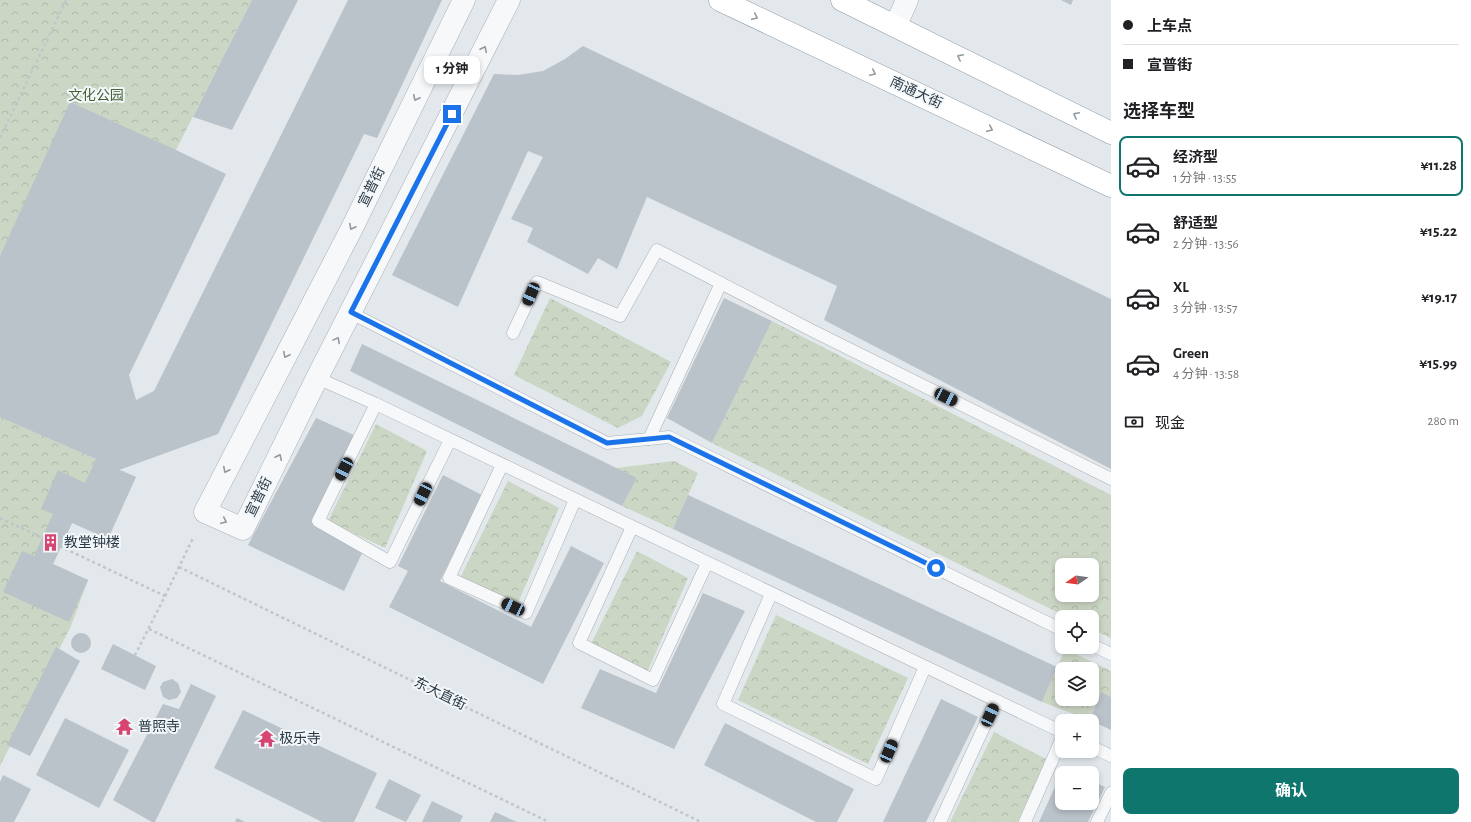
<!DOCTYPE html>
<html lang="zh">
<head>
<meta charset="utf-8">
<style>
	body { margin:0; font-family:"Alegreya Sans","Noto Sans SC",sans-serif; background:#f6f6f6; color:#202124; height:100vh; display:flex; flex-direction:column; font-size:15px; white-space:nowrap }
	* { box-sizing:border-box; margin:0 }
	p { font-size:13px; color:#757577 }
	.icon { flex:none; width:22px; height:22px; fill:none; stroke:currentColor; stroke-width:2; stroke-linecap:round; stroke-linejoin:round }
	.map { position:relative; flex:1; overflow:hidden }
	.drawer { display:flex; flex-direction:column; background:#fff; width:360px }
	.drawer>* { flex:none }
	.guide { display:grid; align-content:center; height:88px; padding:0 12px; background:#fff }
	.needle { width:26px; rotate:257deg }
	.tools { position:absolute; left:1055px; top:558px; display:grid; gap:8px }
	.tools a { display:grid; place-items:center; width:44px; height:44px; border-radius:8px; background:#fff; box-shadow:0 2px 6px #0003; font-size:20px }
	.end { position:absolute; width:18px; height:18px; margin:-9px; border:5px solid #1a73e8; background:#fff; box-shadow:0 0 0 2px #fff }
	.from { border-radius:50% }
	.bubble { position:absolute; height:28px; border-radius:8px; background:#fff; box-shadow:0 2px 6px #0003; font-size:13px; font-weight:700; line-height:28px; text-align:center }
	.car { position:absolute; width:12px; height:24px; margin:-12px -6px; border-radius:5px; box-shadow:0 0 3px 1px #0007; background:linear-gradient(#222 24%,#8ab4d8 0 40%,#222 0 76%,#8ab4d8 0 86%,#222 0) }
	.guide b { display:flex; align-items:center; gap:14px; height:38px; font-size:15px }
	.guide b+b { border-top:1px solid #e0e0e0 }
	.guide i { width:10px; height:10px; background:#202124 }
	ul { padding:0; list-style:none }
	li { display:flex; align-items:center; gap:12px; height:60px; margin:0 8px 6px; padding:0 4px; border:2px solid transparent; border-radius:8px }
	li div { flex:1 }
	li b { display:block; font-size:15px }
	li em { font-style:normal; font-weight:700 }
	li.active { border-color:#0f766e }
	li>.icon { width:36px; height:36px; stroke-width:1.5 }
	h2 { padding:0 12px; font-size:18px; line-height:48px }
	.pay { display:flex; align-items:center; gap:10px; height:44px; padding:0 12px; font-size:15px }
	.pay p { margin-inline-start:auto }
	.action { display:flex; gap:8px; margin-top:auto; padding:8px 12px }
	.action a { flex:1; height:46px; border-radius:8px; background:#0f766e; color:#fff; font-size:16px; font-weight:700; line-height:46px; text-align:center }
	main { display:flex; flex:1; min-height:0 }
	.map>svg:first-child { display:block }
	.park { fill:url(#park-crowns); fill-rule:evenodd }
	.building { fill:#bac2ca }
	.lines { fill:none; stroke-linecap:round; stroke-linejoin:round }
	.service-casing { stroke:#a8b0b7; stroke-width:13 }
	.minor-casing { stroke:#a8b0b7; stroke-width:23 }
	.tertiary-casing { stroke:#a8b0b7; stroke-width:23 }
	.trunk-casing { stroke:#8a98a4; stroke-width:23 }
	.path { stroke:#c2c6cb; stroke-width:2.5; stroke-dasharray:3 3; stroke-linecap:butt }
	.service { stroke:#f7f8fa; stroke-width:12 }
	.minor { stroke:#f7f8fa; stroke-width:22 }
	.tertiary { stroke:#f7f8fa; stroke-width:22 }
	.trunk { stroke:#fff; stroke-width:22 }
	.oneway { stroke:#949ca2 }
	.oneway2 { stroke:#9098a0 }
	.route { stroke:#1a73e8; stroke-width:5 }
	.labels { text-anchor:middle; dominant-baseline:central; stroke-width:4; stroke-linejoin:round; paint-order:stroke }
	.street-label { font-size:14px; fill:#2a3946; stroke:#f3f7f9 }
	.park-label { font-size:14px; fill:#466236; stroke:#f3f7f9 }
	.poi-label { font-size:14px; fill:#2a3946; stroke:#f3f7f9; text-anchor:start }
</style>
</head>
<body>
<main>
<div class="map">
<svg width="1111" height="822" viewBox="0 0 1111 822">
	<defs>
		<pattern id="park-crowns" width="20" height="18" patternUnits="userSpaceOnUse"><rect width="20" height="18" fill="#ccd6c4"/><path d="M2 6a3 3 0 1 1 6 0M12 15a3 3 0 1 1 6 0" fill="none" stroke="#afb8aa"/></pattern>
	</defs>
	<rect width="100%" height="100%" fill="#e3e8ec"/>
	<g class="park">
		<path d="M0 0H252L176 150 47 437 136 477 72 523 53 564 88 580 71 626 0 766Z"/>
		<path d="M550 298 671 362 642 416 618 428 514 375Z"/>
		<path d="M772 321 1111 495V638L1092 629V617H1067L712 443ZM1062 565H1092V595H1062Z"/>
		<path d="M376 424 427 451 385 548 328 521Z"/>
		<path d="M674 461 698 473 673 529 622 506 637 478 616 468Z"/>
		<path d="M508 481 559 508 517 605 460 578Z"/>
		<path d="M637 551 688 578 646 675 589 648Z"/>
		<path d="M776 615 908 678 868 764 738 700Z"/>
		<path d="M1065 649 1111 671V697L1101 692 1090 720 1042 702ZM1062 669H1092V699H1062Z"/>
		<path d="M994 732 1046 759 1018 822H950Z"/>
	</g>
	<g class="building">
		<path d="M252 0H298L232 130 193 117Z"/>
		<path d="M348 0H442L377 138 364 134 218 434 119 470 136 477 108 539 72 523 53 564 88 580 69 622 3 592 22 551 34 556 53 514 41 509 58 470 85 483 96 459 0 417V256L70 102 176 150 226 174 129 375 136 400 154 391Z"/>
		<path d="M1061 0H1073L1071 5Z"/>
		<path d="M583 46 1111 299V469L824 320 837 286 647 197 617 269 598 258 588 274 527 242 533 228 511 219 543 157 528 151 458 307 392 275 494 74 518 75 543 71 565 59Z"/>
		<path d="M724 298 772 321 712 443 667 418Z"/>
		<path d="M362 344 637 478 622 506 350 371Z"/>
		<path d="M316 418 356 436 311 522 364 549 344 591 248 545Z"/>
		<path d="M443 475 482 495 440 581 531 627 571 546 604 563 543 684 389 607 408 571 398 566Z"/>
		<path d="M688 495 1057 667 1042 702 673 529Z"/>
		<path d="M703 593 745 611 674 749 581 708 600 669 656 693Z"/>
		<circle cx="81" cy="643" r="10"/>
		<path d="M113 644 156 666 145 690 101 669Z"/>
		<path d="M56 647 80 661 30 756 7 745Z"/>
		<path d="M172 679 178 683 181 692 177 698 169 700 163 697 160 687 163 682Z"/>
		<path d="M191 684 216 696 155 822H152L113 800 163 704 179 709Z"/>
		<path d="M1101 692 1111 697V730L1090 720Z"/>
		<path d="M941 699 978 717 926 822H883Z"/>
		<path d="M243 710 377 773 354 822H322L214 768Z"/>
		<path d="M65 718 129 750 99 808 36 775Z"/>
		<path d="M725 723 854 789 837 822H816L704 765Z"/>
		<path d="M1064 767 1077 773H1062V803H1092V781L1105 787 1088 822H1039Z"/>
		<path d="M3 775 31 789 14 822H0V782Z"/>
		<path d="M389 779 421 795 406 822 375 808Z"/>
		<path d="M432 801 463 816 460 822H422Z"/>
		<path d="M495 812 517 822H490Z"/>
		<path d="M237 818 245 822H235Z"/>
	</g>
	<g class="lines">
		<defs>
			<g id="service">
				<path d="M351 313 607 443 669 437 1062 630"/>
				<path d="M513 333 537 282 620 316 657 250 809 329 1111 479"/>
				<path d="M317 378 376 404 1062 732"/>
				<path d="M376 404 318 521 390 562 450 440"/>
				<path d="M649 439 721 283"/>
				<path d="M502 465 449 578 526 613 575 500"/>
				<path d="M632 527 579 643 653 680 707 563"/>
				<path d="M771 594 723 704 876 779 925 667"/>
				<path d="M1092 645 1111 654"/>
				<path d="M1092 747 1111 756"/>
				<path d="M940 822 996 701"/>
				<path d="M1025 822 1062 738"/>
				<path d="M1097 822 1111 793"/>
			</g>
			<path id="minor" d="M896 25 907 0"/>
			<path id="tertiary" d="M464 0 352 228 205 512 243 529 317 378 509 0"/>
			<g id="trunk">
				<path d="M720 0 1111 186"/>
				<path d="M842 0 1111 133"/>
			</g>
		</defs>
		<use href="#service" class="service-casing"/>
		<use href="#minor" class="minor-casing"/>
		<use href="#tertiary" class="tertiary-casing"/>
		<use href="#trunk" class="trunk-casing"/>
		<g class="path">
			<path d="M0 138 66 0"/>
			<path d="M0 518 165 596 135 655"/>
			<path d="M179 567 701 822"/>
			<path d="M165 596 193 538"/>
			<path d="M149 629 549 822"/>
		</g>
		<use href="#service" class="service"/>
		<use href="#minor" class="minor"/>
		<use href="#tertiary" class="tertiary"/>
		<use href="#trunk" class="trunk"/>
	</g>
	<defs><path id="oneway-chevron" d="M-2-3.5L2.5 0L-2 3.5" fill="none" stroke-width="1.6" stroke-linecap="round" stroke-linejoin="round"/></defs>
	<g class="oneway">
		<use href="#oneway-chevron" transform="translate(755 17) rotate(25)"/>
		<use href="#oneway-chevron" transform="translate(960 57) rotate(-153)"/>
		<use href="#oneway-chevron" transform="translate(873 73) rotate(25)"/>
		<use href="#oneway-chevron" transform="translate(1076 115) rotate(-153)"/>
		<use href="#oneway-chevron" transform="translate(990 129) rotate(25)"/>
	</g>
	<g class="oneway2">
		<use href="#oneway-chevron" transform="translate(484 49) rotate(-63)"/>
		<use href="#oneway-chevron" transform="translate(416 98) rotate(116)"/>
		<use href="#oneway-chevron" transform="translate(352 227) rotate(117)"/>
		<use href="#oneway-chevron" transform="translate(337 340) rotate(-62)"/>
		<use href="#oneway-chevron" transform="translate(286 355) rotate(117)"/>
		<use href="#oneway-chevron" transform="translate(279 457) rotate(-64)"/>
		<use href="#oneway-chevron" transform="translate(226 470) rotate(117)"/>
		<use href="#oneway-chevron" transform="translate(224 521) rotate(25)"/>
	</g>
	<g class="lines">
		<path class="route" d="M452 114 351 312 607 443 669 437 936 568"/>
	</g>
	<defs>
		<symbol id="building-bare" viewBox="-9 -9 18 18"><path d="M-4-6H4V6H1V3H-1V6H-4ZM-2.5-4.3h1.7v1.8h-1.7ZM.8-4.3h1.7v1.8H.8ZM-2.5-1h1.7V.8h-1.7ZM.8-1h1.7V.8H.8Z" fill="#d64472" stroke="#f3f7f9" stroke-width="2.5" paint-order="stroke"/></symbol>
		<symbol id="temple-bare" viewBox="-9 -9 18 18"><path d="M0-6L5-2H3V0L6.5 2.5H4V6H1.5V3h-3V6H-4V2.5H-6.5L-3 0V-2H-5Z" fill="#d64472" stroke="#f3f7f9" stroke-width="2.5" paint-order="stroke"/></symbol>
	</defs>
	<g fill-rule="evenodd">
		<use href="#building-bare" x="38" y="530" width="25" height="25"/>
		<use href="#temple-bare" x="112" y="714" width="25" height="25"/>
		<use href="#temple-bare" x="254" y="726" width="25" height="25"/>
	</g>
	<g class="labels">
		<g class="street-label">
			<text transform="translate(916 93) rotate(25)">南通大街</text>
			<text transform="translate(372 187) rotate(-64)">宣普街</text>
			<text transform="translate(259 497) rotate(-64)">宣普街</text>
			<text transform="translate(440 694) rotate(26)">东大直街</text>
		</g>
		<g class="park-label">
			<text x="96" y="96">文化公园</text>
		</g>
		<g class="poi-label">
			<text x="64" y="543">教堂钟楼</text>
			<text x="138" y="727">普照寺</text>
			<text x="279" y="739">极乐寺</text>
		</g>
	</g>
</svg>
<div class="tools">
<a><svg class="needle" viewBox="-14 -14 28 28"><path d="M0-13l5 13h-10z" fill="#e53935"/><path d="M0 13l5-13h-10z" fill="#757577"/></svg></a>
<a><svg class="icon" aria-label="locate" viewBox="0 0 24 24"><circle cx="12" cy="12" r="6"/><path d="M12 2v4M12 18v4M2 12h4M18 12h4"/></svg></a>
<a><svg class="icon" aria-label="layers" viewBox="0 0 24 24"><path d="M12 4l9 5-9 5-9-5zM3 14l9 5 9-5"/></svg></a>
<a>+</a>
<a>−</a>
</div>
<i class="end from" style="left:936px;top:568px"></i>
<i class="end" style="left:452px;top:114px"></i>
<div class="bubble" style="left:424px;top:56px;width:56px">1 分钟</div>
<i class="car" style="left:531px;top:294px;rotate:204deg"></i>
<i class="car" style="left:946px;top:397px;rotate:116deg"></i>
<i class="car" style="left:344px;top:469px;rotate:207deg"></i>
<i class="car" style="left:423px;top:494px;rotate:206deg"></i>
<i class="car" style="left:513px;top:607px;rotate:295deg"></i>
<i class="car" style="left:990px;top:715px;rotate:25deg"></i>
<i class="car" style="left:889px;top:751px;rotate:24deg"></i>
</div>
<section class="drawer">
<div class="guide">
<b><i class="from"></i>上车点</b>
<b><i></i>宣普街</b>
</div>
<h2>选择车型</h2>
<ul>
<li class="active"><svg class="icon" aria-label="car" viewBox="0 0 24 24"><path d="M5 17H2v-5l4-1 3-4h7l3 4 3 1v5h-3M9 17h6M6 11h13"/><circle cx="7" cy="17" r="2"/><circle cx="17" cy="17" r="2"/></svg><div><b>经济型</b><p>1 分钟 · 13:55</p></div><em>¥11.28</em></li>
<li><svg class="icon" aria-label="car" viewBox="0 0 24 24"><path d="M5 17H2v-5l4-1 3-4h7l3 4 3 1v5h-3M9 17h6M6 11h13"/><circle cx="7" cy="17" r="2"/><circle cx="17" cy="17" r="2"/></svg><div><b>舒适型</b><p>2 分钟 · 13:56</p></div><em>¥15.22</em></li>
<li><svg class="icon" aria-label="car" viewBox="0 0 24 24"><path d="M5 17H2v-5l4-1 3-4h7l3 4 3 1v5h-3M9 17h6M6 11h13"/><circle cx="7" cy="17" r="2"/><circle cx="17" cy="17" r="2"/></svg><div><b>XL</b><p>3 分钟 · 13:57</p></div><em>¥19.17</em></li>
<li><svg class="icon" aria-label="car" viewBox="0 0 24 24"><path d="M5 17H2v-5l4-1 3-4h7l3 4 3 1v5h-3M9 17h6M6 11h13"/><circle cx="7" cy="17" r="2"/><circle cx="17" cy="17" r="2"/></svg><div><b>Green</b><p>4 分钟 · 13:58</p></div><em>¥15.99</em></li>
</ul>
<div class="pay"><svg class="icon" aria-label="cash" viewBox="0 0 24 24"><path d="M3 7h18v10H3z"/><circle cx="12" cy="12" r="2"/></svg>现金<p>280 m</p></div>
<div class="action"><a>确认</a></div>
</section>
</main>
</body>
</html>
